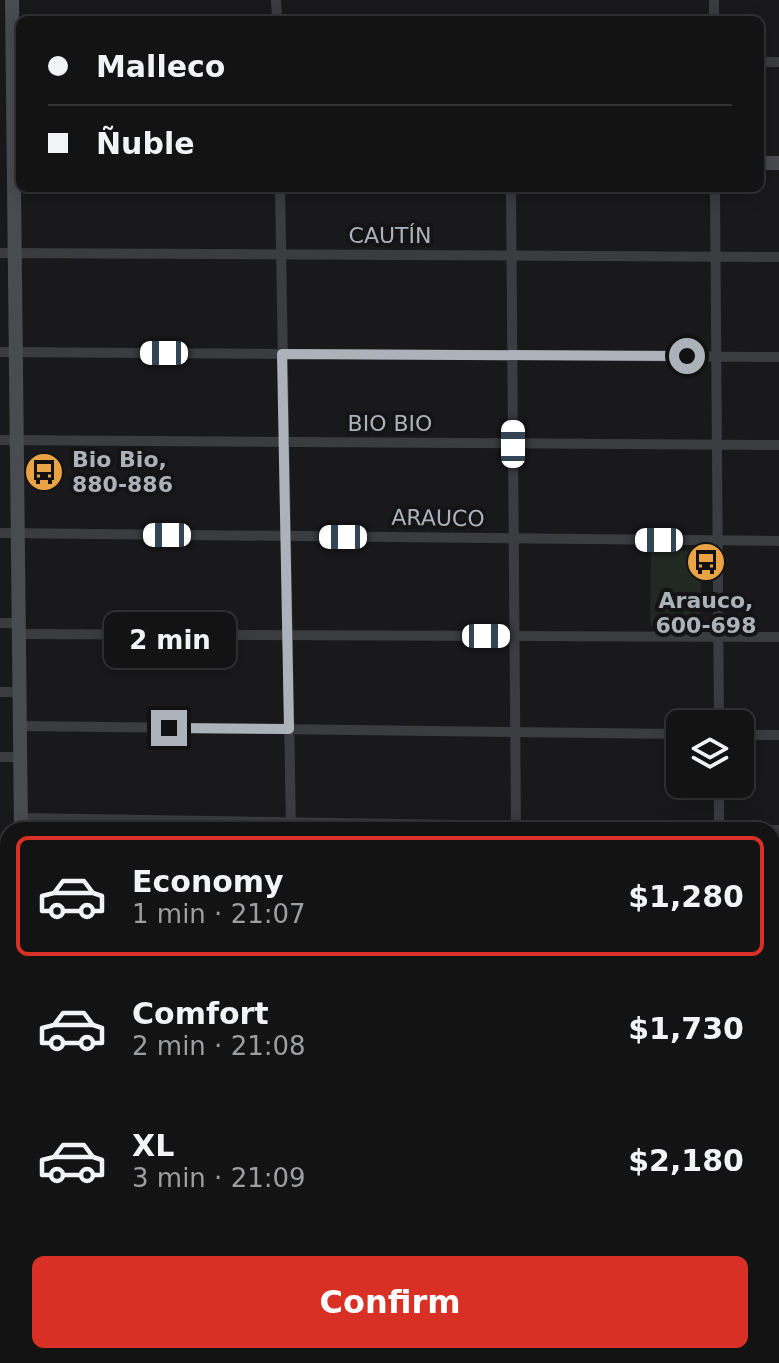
<!DOCTYPE html>
<html lang="en">
<head>
<meta charset="utf-8">
<style>
	body { margin:0; font-family:"DejaVu Sans",sans-serif; background:#202022; color:#f1f3f6; height:100vh; display:flex; flex-direction:column; font-size:30px; white-space:nowrap }
	* { box-sizing:border-box; margin:0 }
	p { font-size:26px; color:#9d9ea0 }
	.icon { flex:none; width:44px; height:44px; fill:none; stroke:currentColor; stroke-width:2; stroke-linecap:round; stroke-linejoin:round }
	.map { position:relative; flex:1; overflow:hidden }
	.side { position:absolute; left:0px; top:822px; width:780px; height:542px; display:flex; flex-direction:column; background:#131314; border-radius:24px 24px 0 0; box-shadow:0 4px 20px #0003,0 0 0 2px #323234 }
	.side>* { flex:none }
	.hud { position:absolute; left:16px; top:16px; width:748px; height:176px; border-radius:12px; box-shadow:0 4px 20px #0003,0 0 0 2px #323234; display:grid; align-content:center; height:176px; padding:0 32px; background:#131314 }
	.fabs { position:absolute; left:666px; top:710px; display:grid; gap:16px }
	.fabs a { display:grid; place-items:center; width:88px; height:88px; border-radius:12px; background:#131314; box-shadow:0 4px 20px #0003,0 0 0 2px #323234; font-size:40px }
	.end { position:absolute; width:36px; height:36px; margin:-18px; border:10px solid #acb2ba; background:#111; box-shadow:0 0 0 4px #111 }
	.from { border-radius:50% }
	.bubble { position:absolute; height:56px; border-radius:12px; background:#131314; box-shadow:0 4px 20px #0003,0 0 0 2px #323234; font-size:26px; font-weight:700; line-height:56px; text-align:center }
	.car { position:absolute; width:24px; height:48px; margin:-24px -12px; border-radius:10px; box-shadow:0 0 6px 2px #0007; background:linear-gradient(#fff 24%,#345 0 40%,#fff 0 76%,#345 0 86%,#fff 0) }
	.hud b { display:flex; align-items:center; gap:28px; height:76px; font-size:30px }
	.hud b+b { border-top:2px solid #323234 }
	.hud i { width:20px; height:20px; background:#f1f3f6 }
	ul { padding:14px 0 0; list-style:none }
	li { display:flex; align-items:center; gap:24px; height:120px; margin:0 16px 12px; padding:0 16px; border:4px solid transparent; border-radius:12px }
	li div { flex:1 }
	li b { display:block; font-size:30px }
	li em { font-style:normal; font-weight:700 }
	li.selected { border-color:#d93025 }
	li>.icon { width:72px; height:72px; stroke-width:1.5 }
	.button { display:flex; gap:16px; margin-top:auto; padding:16px 32px }
	.button a { flex:1; height:92px; border-radius:12px; background:#d93025; color:#fff; font-size:32px; font-weight:700; line-height:92px; text-align:center }
	.map>svg:first-child { display:block }
	.green { fill:#212922 }
	.lines { fill:none; stroke-linecap:round; stroke-linejoin:round }
	.path { stroke:#404347; stroke-width:2; stroke-dasharray:4 6; stroke-linecap:butt }
	.street { stroke:#3a3c40; stroke-width:10 }
	.secondary { stroke:#484b50; stroke-width:14 }
	.route { stroke:#acb2ba; stroke-width:10 }
	.labels { text-anchor:middle; dominant-baseline:central; stroke-width:8; stroke-linejoin:round; paint-order:stroke }
	.street-label { font-size:22px; fill:#acb2ba; stroke:#141416 }
	.poi-label { font-size:22px; font-weight:bold; fill:#acb2ba; stroke:#141416; text-anchor:start }
</style>
</head>
<body>
<div class="map">
<svg width="779" height="1363" viewBox="0 0 779 1363">
	<rect width="100%" height="100%" fill="#19191b"/>
	<g class="green">
		<path d="M651 550 702 551 700 627 650 626Z"/>
		<path d="M530 1356H658L657 1363H530Z"/>
	</g>
	<g class="lines">
		<g class="path">
			<path d="M772 911H779"/>
			<path d="M0 1305 1 1363"/>
		</g>
		<g class="street">
			<path d="M276 0 277 20"/>
			<path d="M714 0V20"/>
			<path d="M760 62H779"/>
			<path d="M280 188 291 830"/>
			<path d="M511 188 516 830"/>
			<path d="M715 188 719 724"/>
			<path d="M0 253 779 257"/>
			<path d="M0 352 779 357"/>
			<path d="M0 440 779 445"/>
			<path d="M0 533 779 541"/>
			<path d="M0 623H19"/>
			<path d="M19 634 779 637"/>
			<path d="M0 692H20"/>
			<path d="M20 726 680 734"/>
			<path d="M740 735H779"/>
			<path d="M0 757H21"/>
			<path d="M719 784V830"/>
			<path d="M21 818 779 830"/>
			<path d="M0 899 8 901"/>
			<path d="M0 1100H8"/>
			<path d="M772 1114H779"/>
			<path d="M0 1205H8"/>
			<path d="M772 1215H779"/>
			<path d="M0 1294H8"/>
			<path d="M772 1311H779"/>
			<path d="M299 1356 300 1363"/>
			<path d="M522 1356V1363"/>
			<path d="M723 1356V1363"/>
		</g>
		<g class="secondary">
			<path d="M12 0 21 830"/>
			<path d="M760 163H779"/>
			<path d="M772 896H779"/>
			<path d="M772 925H779"/>
			<path d="M0 1004H8"/>
			<path d="M772 1020H779"/>
			<path d="M21 1356V1363"/>
			<path d="M36 1356V1363"/>
		</g>
	</g>
	<g class="lines">
		<path class="route" d="M169 728 289 729 282 354 687 356"/>
	</g>
	<defs>
		<symbol id="bus-disc" viewBox="-11 -11 22 22"><circle r="9.5" fill="#e9a244" stroke="#141416"/><path d="M-5-6H5V4H4V6H2V4H-2V6H-4V4H-5ZM-3.5-4V0h7V-4ZM-3.5 1.2v1.5H-2V1.2ZM2 1.2v1.5H3.5V1.2Z" fill="#111"/></symbol>
	</defs>
	<g fill-rule="evenodd">
		<use href="#bus-disc" x="22" y="450" width="44" height="44"/>
		<use href="#bus-disc" x="684" y="540" width="44" height="44"/>
	</g>
	<g class="labels">
		<g class="street-label">
			<text x="390" y="235">CAUTÍN</text>
			<text x="390" y="423">BIO BIO</text>
			<text transform="translate(438 518) rotate(1)">ARAUCO</text>
		</g>
		<g class="poi-label">
			<text x="72" y="459">Bio Bio,<tspan x="72" dy="25">880-886</tspan></text>
			<text x="706" y="600" text-anchor="middle">Arauco,<tspan x="706" dy="25">600-698</tspan></text>
		</g>
	</g>
</svg>
<div class="fabs">
<a><svg class="icon" aria-label="layers" viewBox="0 0 24 24"><path d="M12 4l9 5-9 5-9-5zM3 14l9 5 9-5"/></svg></a>
</div>
<i class="end from" style="left:687px;top:356px"></i>
<i class="end" style="left:169px;top:728px"></i>
<div class="bubble" style="left:104px;top:612px;width:132px">2 min</div>
<i class="car" style="left:164px;top:353px;rotate:270deg"></i>
<i class="car" style="left:513px;top:444px;rotate:0deg"></i>
<i class="car" style="left:167px;top:535px;rotate:270deg"></i>
<i class="car" style="left:343px;top:537px;rotate:270deg"></i>
<i class="car" style="left:659px;top:540px;rotate:270deg"></i>
<i class="car" style="left:486px;top:636px;rotate:90deg"></i>
<div class="hud">
<b><i class="from"></i>Malleco</b>
<b><i></i>Ñuble</b>
</div>
<section class="side">
<ul>
<li class="selected"><svg class="icon" aria-label="car" viewBox="0 0 24 24"><path d="M5 17H2v-5l4-1 3-4h7l3 4 3 1v5h-3M9 17h6M6 11h13"/><circle cx="7" cy="17" r="2"/><circle cx="17" cy="17" r="2"/></svg><div><b>Economy</b><p>1 min · 21:07</p></div><em>$1,280</em></li>
<li><svg class="icon" aria-label="car" viewBox="0 0 24 24"><path d="M5 17H2v-5l4-1 3-4h7l3 4 3 1v5h-3M9 17h6M6 11h13"/><circle cx="7" cy="17" r="2"/><circle cx="17" cy="17" r="2"/></svg><div><b>Comfort</b><p>2 min · 21:08</p></div><em>$1,730</em></li>
<li><svg class="icon" aria-label="car" viewBox="0 0 24 24"><path d="M5 17H2v-5l4-1 3-4h7l3 4 3 1v5h-3M9 17h6M6 11h13"/><circle cx="7" cy="17" r="2"/><circle cx="17" cy="17" r="2"/></svg><div><b>XL</b><p>3 min · 21:09</p></div><em>$2,180</em></li>
</ul>
<div class="button"><a>Confirm</a></div>
</section>
</div>
</body>
</html>
